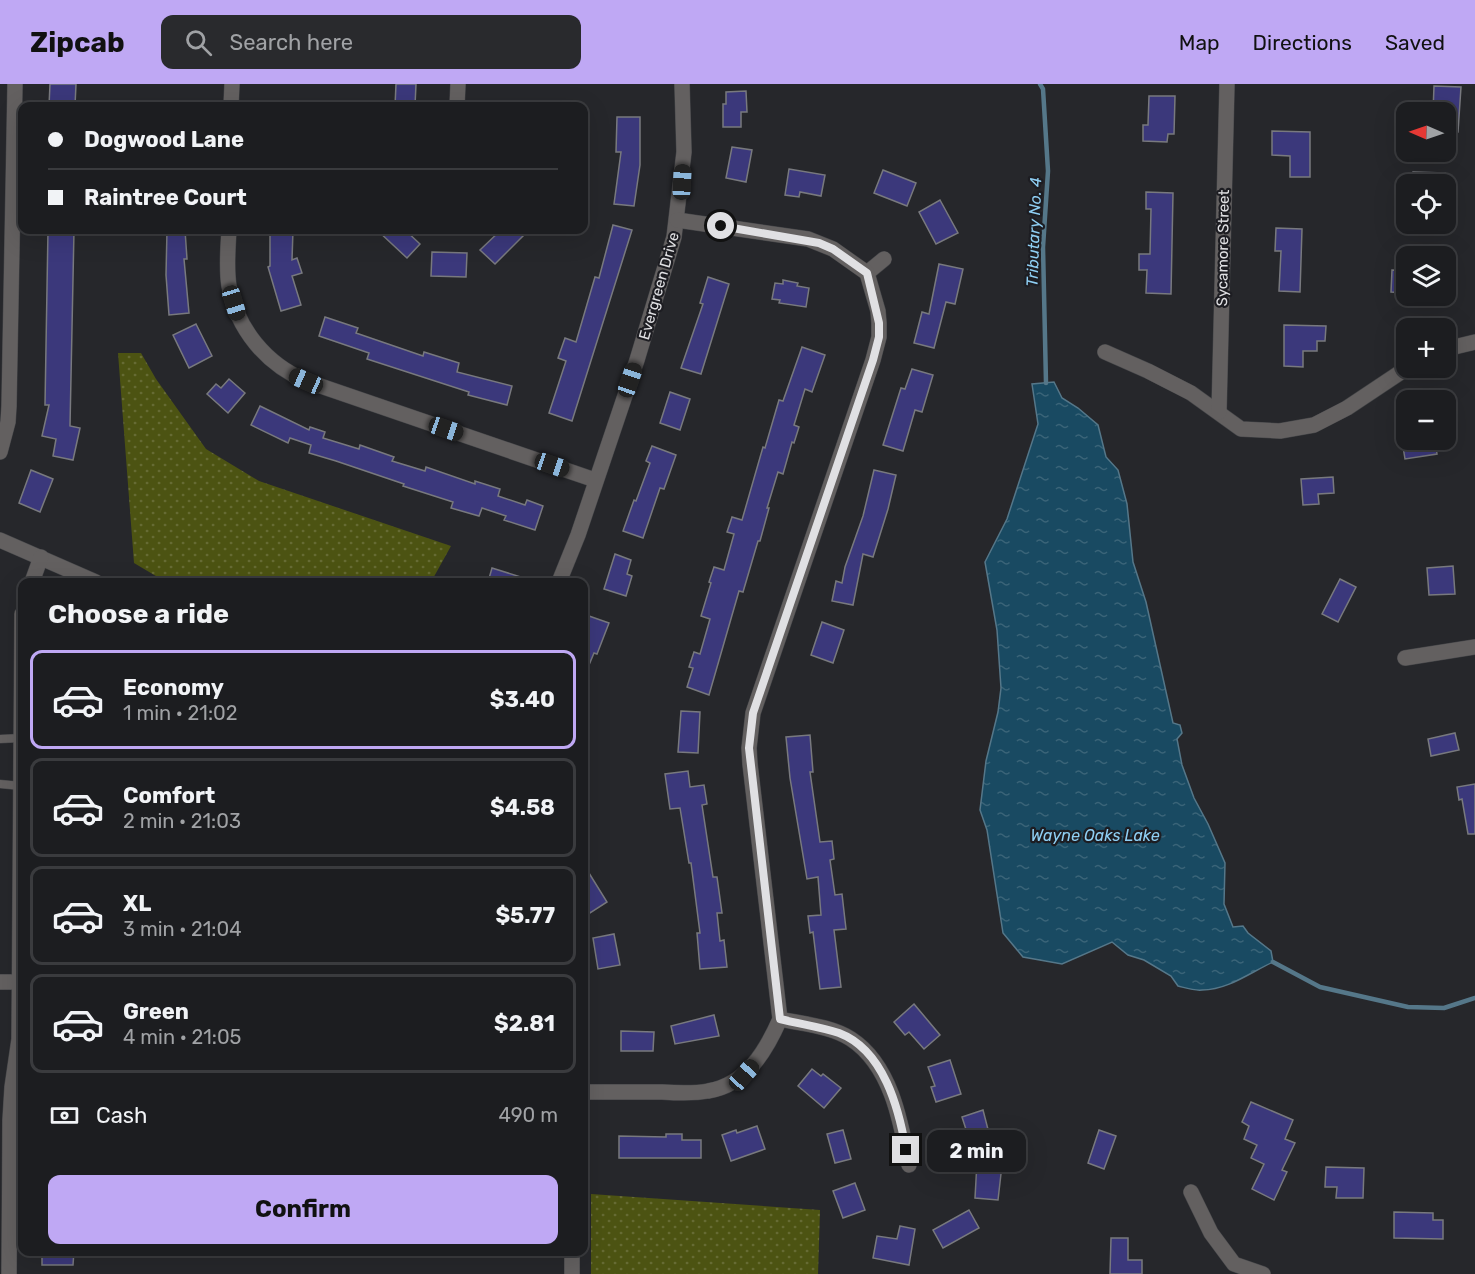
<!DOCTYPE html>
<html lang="en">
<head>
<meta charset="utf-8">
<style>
	body { margin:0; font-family:Rubik,sans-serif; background:#292a2d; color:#f1f3f6; height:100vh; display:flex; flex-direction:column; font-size:22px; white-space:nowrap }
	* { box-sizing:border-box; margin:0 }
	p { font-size:20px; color:#a0a2a5 }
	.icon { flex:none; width:33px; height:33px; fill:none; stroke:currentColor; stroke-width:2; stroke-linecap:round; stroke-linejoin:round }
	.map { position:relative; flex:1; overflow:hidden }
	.details { position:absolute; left:18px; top:494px; width:570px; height:678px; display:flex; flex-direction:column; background:#1c1d20; border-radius:12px; box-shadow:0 6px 24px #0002,0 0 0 2px #3a3b3e }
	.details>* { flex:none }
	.hud { position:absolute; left:18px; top:18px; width:570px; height:132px; border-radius:12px; box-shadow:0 6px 24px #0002,0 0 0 2px #3a3b3e; display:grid; align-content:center; height:132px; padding:0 30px; background:#1c1d20 }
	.needle { width:39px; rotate:272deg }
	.controls { position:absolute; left:1396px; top:18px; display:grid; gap:12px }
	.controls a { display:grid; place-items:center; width:60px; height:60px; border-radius:12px; background:#1c1d20; box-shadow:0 6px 24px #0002,0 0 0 2px #3a3b3e; font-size:30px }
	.end { position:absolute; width:27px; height:27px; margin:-14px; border:8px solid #e0e0e3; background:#111; box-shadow:0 0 0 3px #111 }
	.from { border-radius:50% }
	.bubble { position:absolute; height:42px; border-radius:12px; background:#1c1d20; box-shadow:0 6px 24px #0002,0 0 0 2px #3a3b3e; font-size:20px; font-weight:700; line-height:42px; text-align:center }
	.car { position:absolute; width:18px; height:36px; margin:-18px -9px; border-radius:8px; box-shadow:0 0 4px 2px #0007; background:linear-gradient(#222 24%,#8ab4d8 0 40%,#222 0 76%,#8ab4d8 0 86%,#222 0) }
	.hud b { display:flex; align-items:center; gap:21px; height:57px; font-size:22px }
	.hud b+b { border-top:2px solid #3a3b3e }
	.hud i { width:15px; height:15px; background:#f1f3f6 }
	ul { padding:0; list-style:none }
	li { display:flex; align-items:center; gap:18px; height:99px; margin:0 12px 9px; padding:0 18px; border:3px solid #3a3b3e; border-radius:12px }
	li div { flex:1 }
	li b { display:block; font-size:22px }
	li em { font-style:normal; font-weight:700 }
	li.selected { border-color:#bfa8f4 }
	li>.icon { width:54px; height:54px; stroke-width:1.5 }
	h2 { padding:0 30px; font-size:27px; line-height:72px }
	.pay { display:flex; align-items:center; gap:15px; height:66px; padding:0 30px; font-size:22px }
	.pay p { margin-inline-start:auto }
	.action { display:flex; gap:12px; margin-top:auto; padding:12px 30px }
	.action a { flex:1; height:69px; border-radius:12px; background:#bfa8f4; color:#111; font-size:24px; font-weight:700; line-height:69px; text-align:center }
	header { display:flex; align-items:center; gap:36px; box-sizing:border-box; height:84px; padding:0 30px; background:#bfa8f4; color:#111 }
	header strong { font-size:28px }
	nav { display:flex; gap:33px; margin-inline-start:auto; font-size:21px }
	.search { width:420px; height:54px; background:#292a2d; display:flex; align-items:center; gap:15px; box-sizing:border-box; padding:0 21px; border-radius:12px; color:#a0a2a5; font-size:22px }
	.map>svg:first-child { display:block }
	.green { fill:url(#green-dots) }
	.water { fill:url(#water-ripples); stroke:#557789; stroke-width:1.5 }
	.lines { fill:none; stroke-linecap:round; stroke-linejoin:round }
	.stream { stroke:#557789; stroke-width:4.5 }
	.building { fill:#3b387b; stroke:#78797e; stroke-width:1.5 }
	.service-casing { stroke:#444548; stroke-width:9 }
	.minor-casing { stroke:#444548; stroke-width:16 }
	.service { stroke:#636060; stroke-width:8 }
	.minor { stroke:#636060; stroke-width:15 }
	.route { stroke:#e0e0e3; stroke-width:8 }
	.labels { text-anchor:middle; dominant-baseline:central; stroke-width:4.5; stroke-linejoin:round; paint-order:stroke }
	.street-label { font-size:15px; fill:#e0e0e3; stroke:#1d1d22 }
	.water-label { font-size:16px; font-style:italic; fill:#8fcff4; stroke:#1d1d22 }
</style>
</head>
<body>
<header>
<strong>Zipcab</strong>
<div class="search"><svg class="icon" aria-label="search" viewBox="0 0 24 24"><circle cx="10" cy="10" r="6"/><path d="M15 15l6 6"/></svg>Search here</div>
<nav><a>Map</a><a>Directions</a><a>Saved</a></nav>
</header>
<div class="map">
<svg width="1475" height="1190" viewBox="0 0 1475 1190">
	<defs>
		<pattern id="green-dots" width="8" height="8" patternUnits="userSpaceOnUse" patternTransform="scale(1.5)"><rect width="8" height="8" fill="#4c5312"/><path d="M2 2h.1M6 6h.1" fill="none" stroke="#666b34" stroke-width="1.8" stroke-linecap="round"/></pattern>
		<pattern id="water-ripples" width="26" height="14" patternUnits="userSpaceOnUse" patternTransform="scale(1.5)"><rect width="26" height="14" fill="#194a62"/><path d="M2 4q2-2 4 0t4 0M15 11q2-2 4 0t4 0" fill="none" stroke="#3a6478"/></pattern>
	</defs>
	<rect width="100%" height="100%" fill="#26272b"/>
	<g class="green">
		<path d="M141 269 156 295 206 365 259 397 451 462 431 498H166L134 479 118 269Z"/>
		<path d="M591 1110 820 1126 818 1190H591Z"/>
	</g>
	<path class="water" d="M1054 298 1062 314 1078 324 1098 341 1106 373 1118 386 1127 420 1133 478 1146 518 1173 639 1180 641 1182 649 1177 655 1182 681 1194 714 1208 740 1225 779 1224 820 1233 843 1243 842 1248 849 1271 867 1273 878C1251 888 1228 906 1202 906 1195 907 1186 904 1178 902L1171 892 1144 876 1128 871 1112 858 1062 880 1023 873 1003 849 987 746 980 726 986 677 998 628 1001 604 997 546 985 478 1007 435 1038 340 1032 300Z"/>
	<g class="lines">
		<g class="stream">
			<path d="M1040 0 1043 5 1048 87 1043 163 1046 299"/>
			<path d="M1273 878 1320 903 1408 923 1444 924 1475 914"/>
		</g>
	</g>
	<g class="building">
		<path d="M50 0H76L75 22H49Z"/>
		<path d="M396 0H416L415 22H395Z"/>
		<path d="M1434 2 1461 3 1458 48 1446 47V28H1433Z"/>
		<path d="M746 7 747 28H741V43H723V20H726V8Z"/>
		<path d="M1149 12H1175L1174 50H1168L1167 58 1143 57V41H1148Z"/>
		<path d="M617 33H640V81L634 122 614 120 621 68H616Z"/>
		<path d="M1272 47 1310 48V93H1290V72L1272 71Z"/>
		<path d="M732 63 752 66 746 98 726 94Z"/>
		<path d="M789 85 825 91 821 112 800 108 799 113 785 111Z"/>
		<path d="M883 86 916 99 907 122 874 109Z"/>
		<path d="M1413 88 1445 89V100H1412Z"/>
		<path d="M1146 108 1173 109 1171 210 1146 209 1147 186H1139V170H1150L1151 125H1146Z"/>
		<path d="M940 116 958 149 936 160 919 128Z"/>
		<path d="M613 141 632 146 572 337 549 329 566 277 558 274 565 254 576 258 595 193 599 194Z"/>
		<path d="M1276 144 1302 145 1300 208 1279 207 1281 167H1275Z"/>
		<path d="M48 146H74L70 342 80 344 73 376 53 372 56 355 42 352 49 321H45Z"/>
		<path d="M167 146H185L187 175H184L189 229 169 231 166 191Z"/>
		<path d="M270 146H293L292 176 297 174 302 189 292 192 301 221 281 227 268 183 270 182Z"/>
		<path d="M377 146H405L420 160 407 174Z"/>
		<path d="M501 146H529L495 180 480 166Z"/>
		<path d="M432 168 467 169 466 193 431 192Z"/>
		<path d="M939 180 963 185 955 220 946 218 934 264 914 259 922 228 929 230Z"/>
		<path d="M1392 186 1407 187V209L1391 208Z"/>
		<path d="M708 193 729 200 701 290 681 284 703 220 700 219Z"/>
		<path d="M783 196 798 199 797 202 809 204 806 223 779 219 780 216 772 215 775 199 783 200Z"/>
		<path d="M325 233 358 244 356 249 423 272 424 268 459 279 457 288 512 302 507 321 468 311 469 308 367 275 369 269 319 252Z"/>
		<path d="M196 240 212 272 189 284 173 251Z"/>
		<path d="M1284 241 1326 242 1325 257H1317V267H1303V283L1284 282Z"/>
		<path d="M802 263 825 271 812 308 805 305 794 341 799 343 794 359 792 358 783 390 778 388 767 424H769L760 457H758L743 508 739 507 709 611 687 603 693 584 689 583 694 568 700 570 710 535 701 532 711 499 709 498 714 483 724 486 734 450 727 448 732 433 742 436 763 363 765 364 779 316 783 317Z"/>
		<path d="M912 285 933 291 922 328 915 326 903 367 883 361 901 304 905 305Z"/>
		<path d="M229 295 245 309 228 329 207 310 216 300 221 304Z"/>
		<path d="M670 308 690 315 680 346 660 339Z"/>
		<path d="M260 322 309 346 310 343 325 348 323 354 359 365 360 361 394 373 392 377 425 387 426 383 475 400V397L500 405 498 412 525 421 527 416 543 422 535 446 504 436 506 432 482 424 479 432 451 424 453 418 403 402 404 400 336 377 309 369 311 361 290 354 288 359 251 341Z"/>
		<path d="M1402 356H1435L1437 370 1405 375Z"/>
		<path d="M652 362 676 371 664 405 660 404 643 454 623 447 634 416 636 417 650 379 646 377Z"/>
		<path d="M31 386 53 395 40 428 19 419Z"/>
		<path d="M874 386 896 391 888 425 873 473 863 470 853 521 832 517 836 497 842 499 845 483 863 432Z"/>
		<path d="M1333 393 1334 409 1318 410 1319 420 1303 421 1301 395Z"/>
		<path d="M615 470 631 476 627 490 632 492 626 512 604 505Z"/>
		<path d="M1453 482 1455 510 1429 511 1427 484Z"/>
		<path d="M492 484 527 495 526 498H488Z"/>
		<path d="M1340 495 1356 503 1338 538 1322 530Z"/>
		<path d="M589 532 609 539 597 570 594 569 584 593V546Z"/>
		<path d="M822 538 844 546 833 579 811 571Z"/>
		<path d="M681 627 700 628 698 669 678 668Z"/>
		<path d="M1455 649 1459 666 1431 672 1428 655Z"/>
		<path d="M810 651 813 688H810L820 758 832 757 834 775 830 776 835 811 842 810 846 845 834 846 841 903 820 905 813 848 810 849 808 832 821 831 818 793 807 795 790 694 786 653Z"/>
		<path d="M688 687 690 703 704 701 707 720 702 721 713 793H717L722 829H717L720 857 724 856 727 883 700 885 697 849H700L691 779H689L680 724 670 725 665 690Z"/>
		<path d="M1475 700V750H1468L1462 715 1459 716 1457 703Z"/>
		<path d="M584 781 607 818 590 829 584 819Z"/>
		<path d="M614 850 620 881 598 885 593 854Z"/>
		<path d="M914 920 940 951 924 965 909 948 905 951 894 938Z"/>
		<path d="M714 931 719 952 675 960 671 942Z"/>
		<path d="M621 947 654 948 653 967H621Z"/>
		<path d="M950 976 961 1010 936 1018 931 1003 935 1002 928 983Z"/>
		<path d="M812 985 821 992 823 990 841 1004 824 1024 798 1002Z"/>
		<path d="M1251 1018 1293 1036 1285 1055 1295 1059 1282 1086 1287 1088 1274 1116 1252 1105 1264 1080 1251 1074 1257 1061 1244 1055 1249 1042 1242 1038Z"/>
		<path d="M983 1026 991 1057 972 1064 962 1033Z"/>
		<path d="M757 1042 765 1065 731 1077 722 1051 736 1046 737 1049Z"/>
		<path d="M843 1046 851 1075 835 1079 827 1050Z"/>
		<path d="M1099 1046 1116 1052 1104 1085 1088 1079Z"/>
		<path d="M666 1050H682V1056H701V1074H619V1052L666 1053Z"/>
		<path d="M977 1078 1002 1081 998 1116 975 1114Z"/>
		<path d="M1326 1083 1364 1084 1363 1114H1336L1337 1103H1325Z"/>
		<path d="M855 1099 865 1126 843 1134 833 1107Z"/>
		<path d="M969 1126 979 1144 943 1164 933 1146Z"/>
		<path d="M1394 1128 1433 1129V1136H1443V1155L1394 1154Z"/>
		<path d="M900 1142 915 1145 909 1181 873 1174 877 1152 897 1155Z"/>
		<path d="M1111 1154H1128V1176H1142V1190H1110Z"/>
		<path d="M42 1167H74L73 1181H42Z"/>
	</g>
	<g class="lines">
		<defs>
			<g id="service">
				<path d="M0 655 21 654"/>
				<path d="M0 700 21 702"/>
			</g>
			<g id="minor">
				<path d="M231 22 232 0"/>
				<path d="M457 22 458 0"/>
				<path d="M229 146C228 164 226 184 229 202 237 245 266 280 306 297L595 396"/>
				<path d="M867 189 884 175"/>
				<path d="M1446 265 1475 258"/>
				<path d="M1105 268 1148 287 1191 309 1241 345 1280 347 1314 341 1347 324 1407 284"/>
				<path d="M1219 328 1227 0"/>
				<path d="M0 368 8 338 9 322 15 0"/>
				<path d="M0 456 96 498"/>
				<path d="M32 498 41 473"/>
				<path d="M559 498 578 451 637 276 674 153 684 68 682 0"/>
				<path d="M1405 574 1475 563"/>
				<path d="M0 898H19"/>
				<path d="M780 935C802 940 831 942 851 955 891 981 901 1038 909 1081"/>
				<path d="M584 1008C610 1008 636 1008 662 1008 677 1009 693 1010 708 1007 746 1001 766 967 780 935L750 680 749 664 753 629 873 276 879 253V239L878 227 867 189 833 165 808 155 677 136"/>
				<path d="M1191 1108 1211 1149 1234 1180 1263 1190"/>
				<path d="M9 1190 10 1036 12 1003 19 955 22 530"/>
				<path d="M572 1190V1167"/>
			</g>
		</defs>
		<use href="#service" class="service-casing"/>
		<use href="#minor" class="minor-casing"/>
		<use href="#service" class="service"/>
		<use href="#minor" class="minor"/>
	</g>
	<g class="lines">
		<path class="route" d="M721 142 819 159 833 165 867 189 879 239V253L873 276 753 629 749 664 780 935C800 940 821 943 839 949 884 966 899 1025 906 1066"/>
	</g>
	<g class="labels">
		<g class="street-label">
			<text transform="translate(1223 164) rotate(-89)">Sycamore Street</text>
			<text transform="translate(659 202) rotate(-74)">Evergreen Drive</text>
		</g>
		<g class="water-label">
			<text transform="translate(1034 148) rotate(-88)">Tributary No. 4</text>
			<text x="1095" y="751">Wayne Oaks Lake</text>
		</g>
	</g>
</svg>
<div class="controls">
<a><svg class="needle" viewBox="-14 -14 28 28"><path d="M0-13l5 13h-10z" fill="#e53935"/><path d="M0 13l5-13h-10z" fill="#a0a2a5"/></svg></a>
<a><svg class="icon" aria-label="locate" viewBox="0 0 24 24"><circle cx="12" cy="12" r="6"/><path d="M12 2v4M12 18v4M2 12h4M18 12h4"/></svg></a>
<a><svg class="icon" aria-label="layers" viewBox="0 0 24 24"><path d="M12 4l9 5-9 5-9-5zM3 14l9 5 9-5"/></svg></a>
<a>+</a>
<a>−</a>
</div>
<i class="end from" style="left:721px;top:142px"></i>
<i class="end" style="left:906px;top:1066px"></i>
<div class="bubble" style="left:927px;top:1046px;width:99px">2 min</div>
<i class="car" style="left:682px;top:98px;rotate:3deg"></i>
<i class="car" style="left:234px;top:219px;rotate:163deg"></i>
<i class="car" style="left:630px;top:296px;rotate:19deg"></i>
<i class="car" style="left:306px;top:297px;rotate:294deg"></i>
<i class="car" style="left:446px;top:345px;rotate:109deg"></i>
<i class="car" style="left:552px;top:381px;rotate:109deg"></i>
<i class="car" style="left:744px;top:991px;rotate:42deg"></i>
<div class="hud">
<b><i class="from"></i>Dogwood Lane</b>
<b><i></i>Raintree Court</b>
</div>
<section class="details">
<h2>Choose a ride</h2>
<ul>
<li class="selected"><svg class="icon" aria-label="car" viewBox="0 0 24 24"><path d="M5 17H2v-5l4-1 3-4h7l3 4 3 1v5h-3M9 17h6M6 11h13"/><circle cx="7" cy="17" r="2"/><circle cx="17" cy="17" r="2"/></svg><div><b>Economy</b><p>1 min · 21:02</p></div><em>$3.40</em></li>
<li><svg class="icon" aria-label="car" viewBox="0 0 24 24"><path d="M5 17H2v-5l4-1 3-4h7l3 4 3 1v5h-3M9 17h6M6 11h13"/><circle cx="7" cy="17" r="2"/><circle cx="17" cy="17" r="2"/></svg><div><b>Comfort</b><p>2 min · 21:03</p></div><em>$4.58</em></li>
<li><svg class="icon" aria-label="car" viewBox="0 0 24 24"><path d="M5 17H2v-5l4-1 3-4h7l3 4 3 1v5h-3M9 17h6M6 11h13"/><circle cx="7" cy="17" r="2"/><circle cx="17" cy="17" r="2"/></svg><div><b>XL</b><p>3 min · 21:04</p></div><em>$5.77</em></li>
<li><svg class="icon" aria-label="car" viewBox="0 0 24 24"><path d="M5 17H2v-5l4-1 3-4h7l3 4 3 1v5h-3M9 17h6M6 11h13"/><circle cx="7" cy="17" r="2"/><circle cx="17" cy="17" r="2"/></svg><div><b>Green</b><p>4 min · 21:05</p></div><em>$2.81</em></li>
</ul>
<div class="pay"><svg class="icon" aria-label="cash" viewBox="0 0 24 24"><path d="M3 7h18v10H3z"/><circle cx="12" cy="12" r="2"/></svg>Cash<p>490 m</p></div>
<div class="action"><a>Confirm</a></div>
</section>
</div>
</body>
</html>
